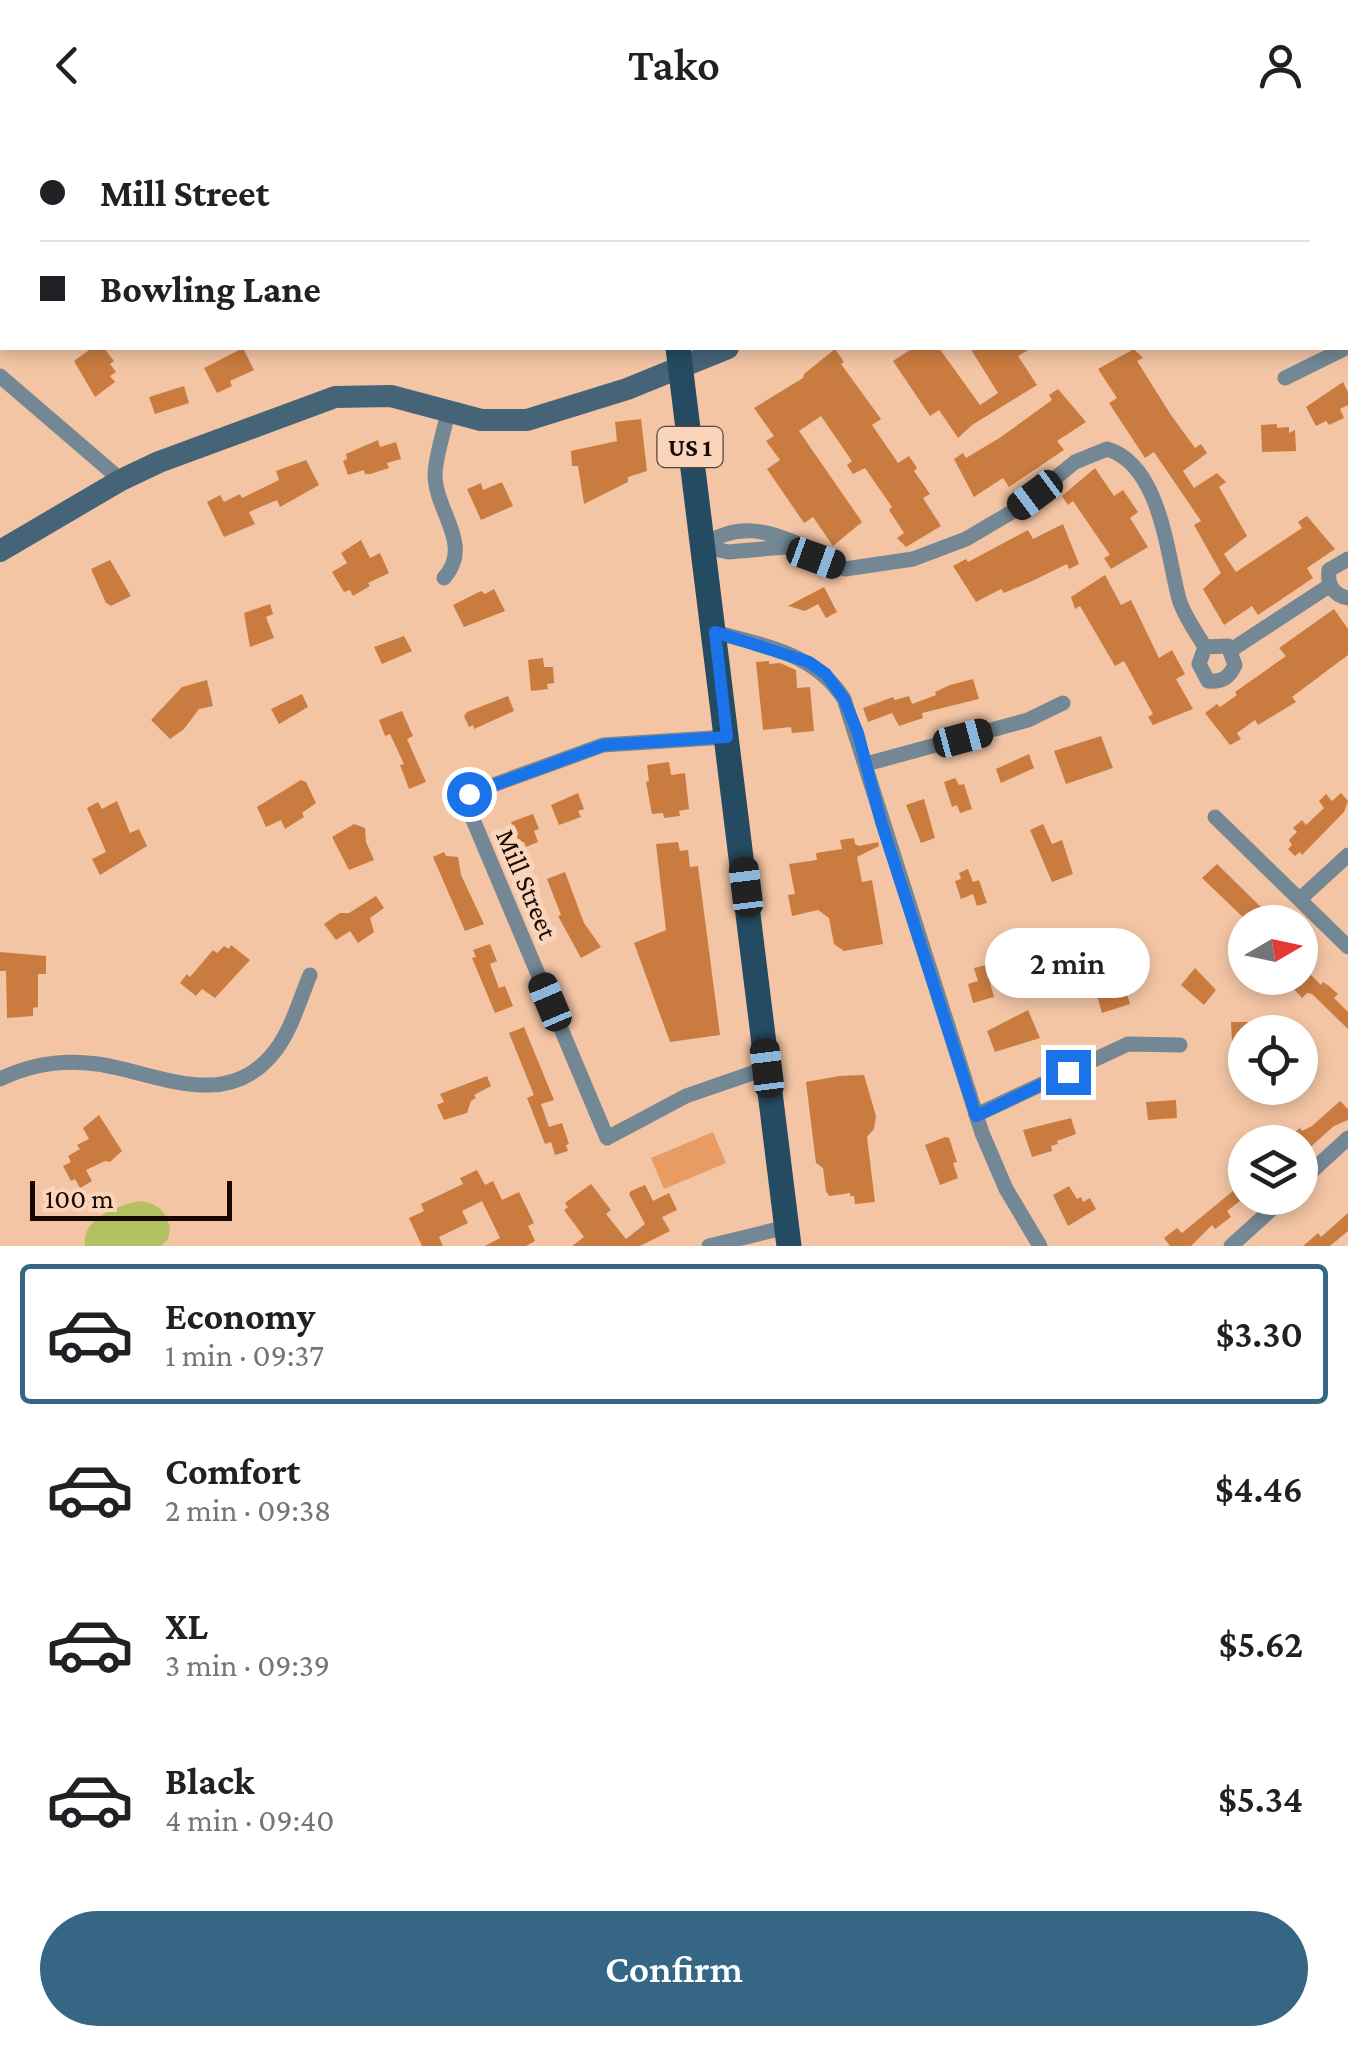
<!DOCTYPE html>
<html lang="en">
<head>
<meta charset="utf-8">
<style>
	body { margin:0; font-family:"Crimson Pro",serif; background:#f2f2f2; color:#202124; height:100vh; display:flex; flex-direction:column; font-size:38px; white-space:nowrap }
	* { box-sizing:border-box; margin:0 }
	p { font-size:32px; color:#757577 }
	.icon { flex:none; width:55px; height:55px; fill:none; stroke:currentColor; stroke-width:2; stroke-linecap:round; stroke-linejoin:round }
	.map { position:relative; height:1116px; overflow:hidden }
	.drawer { display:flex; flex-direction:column; background:#fff; flex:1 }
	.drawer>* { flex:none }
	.top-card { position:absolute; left:0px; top:0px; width:1350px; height:220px; box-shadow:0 5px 15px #0003; display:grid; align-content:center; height:220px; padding:0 40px; background:#fff }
	.needle { width:65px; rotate:81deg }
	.fabs { position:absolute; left:1228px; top:775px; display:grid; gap:20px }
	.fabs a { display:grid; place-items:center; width:90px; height:90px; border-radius:50%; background:#fff; box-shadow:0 5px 15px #0003; font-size:50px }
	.scale { position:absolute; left:30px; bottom:25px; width:202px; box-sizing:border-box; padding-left:10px; border:5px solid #170801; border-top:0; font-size:28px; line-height:35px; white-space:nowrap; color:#170801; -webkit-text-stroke:8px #fad4bb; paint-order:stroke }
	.end { position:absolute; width:45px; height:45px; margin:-22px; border:12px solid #1a73e8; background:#fff; box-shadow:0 0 0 5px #fff }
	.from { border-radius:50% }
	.bubble { position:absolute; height:70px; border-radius:35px; background:#fff; box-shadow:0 5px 15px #0003; font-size:32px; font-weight:600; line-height:70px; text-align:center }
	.car { position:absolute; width:30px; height:60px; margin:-30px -15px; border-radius:12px; box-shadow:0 0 8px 2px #0007; background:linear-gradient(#222 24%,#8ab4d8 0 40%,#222 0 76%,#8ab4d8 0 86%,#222 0) }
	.top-card b { display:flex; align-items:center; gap:35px; height:95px; font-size:38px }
	.top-card b+b { border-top:2px solid #e0e0e0 }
	.top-card i { width:25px; height:25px; background:#202124 }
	ul { padding:18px 0 0; list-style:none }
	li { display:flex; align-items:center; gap:30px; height:140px; margin:0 20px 15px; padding:0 20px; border:5px solid transparent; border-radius:10px }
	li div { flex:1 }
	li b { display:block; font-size:38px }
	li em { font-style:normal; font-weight:600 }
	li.on { border-color:#356785 }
	li>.icon { width:90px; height:90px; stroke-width:1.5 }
	.primary-button { display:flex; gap:20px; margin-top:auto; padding:20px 40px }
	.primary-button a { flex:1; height:115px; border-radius:60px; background:#356785; color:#fff; font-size:40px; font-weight:600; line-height:115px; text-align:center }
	header { display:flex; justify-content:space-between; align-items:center; height:130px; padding:0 40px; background:#fff; font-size:45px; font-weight:600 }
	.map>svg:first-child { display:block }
	.green { fill:#e89c63 }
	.water { fill:#b3c162 }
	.building { fill:#ca7c40 }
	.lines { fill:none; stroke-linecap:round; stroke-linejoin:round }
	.street { stroke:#738794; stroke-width:15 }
	.secondary { stroke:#466477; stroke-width:22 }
	.primary { stroke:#254b62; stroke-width:25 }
	.route { stroke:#1a73e8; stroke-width:12 }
	.labels { text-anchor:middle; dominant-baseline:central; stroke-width:10; stroke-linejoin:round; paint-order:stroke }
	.shield { fill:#fad4bb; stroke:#5b4539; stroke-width:2.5 }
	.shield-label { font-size:25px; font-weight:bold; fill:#170801 }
	.street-label { font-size:28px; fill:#170801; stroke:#fad4bb }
</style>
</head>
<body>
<header><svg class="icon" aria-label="back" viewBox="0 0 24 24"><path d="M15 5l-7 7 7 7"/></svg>Tako<svg class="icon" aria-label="person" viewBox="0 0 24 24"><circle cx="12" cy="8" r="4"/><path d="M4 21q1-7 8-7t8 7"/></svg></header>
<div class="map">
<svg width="1348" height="1116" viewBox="0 0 1348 1116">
	<rect width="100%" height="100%" fill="#f3c5a5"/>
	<path class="green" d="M713 1002 726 1033 664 1059 651 1028Z"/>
	<path class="water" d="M139 1071C157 1073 167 1081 170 1099L168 1109 161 1116H85C81 1088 117 1076 139 1071Z"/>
	<g class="building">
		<path d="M92 218H104L114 231 110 234 116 242 110 246 115 252 95 267 74 231Z"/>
		<path d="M243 218 254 240 230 251 232 256 217 263 204 238Z"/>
		<path d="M913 218H939L980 275 998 263 970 218H1032L1018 226 1037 255 972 295 958 308 939 280 930 286 893 231Z"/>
		<path d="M835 219 844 232 841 234 881 289 872 295 898 333 909 326 917 338 914 341 930 364 923 368 941 396 906 417 897 408 904 403 889 380 892 377 865 338 853 344 847 335 852 331 821 286 799 301 862 392 833 416 813 387 804 393 767 339 780 330 766 311 774 306 754 278 803 248 804 244Z"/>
		<path d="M1134 219 1143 228 1137 231 1171 285 1195 318 1201 314 1207 323 1183 341 1194 358 1217 343 1226 352 1219 357 1247 406 1224 424 1236 442 1302 398 1298 392 1307 386 1335 419 1307 438 1313 448 1258 485 1252 476 1224 495 1203 459 1221 443 1194 395 1201 391 1154 322 1145 328 1109 273 1117 268 1098 239Z"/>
		<path d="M1343 252 1348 262V275L1340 279 1344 288 1329 295 1326 291 1316 296 1306 277Z"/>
		<path d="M184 256 189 273 155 284 149 267Z"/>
		<path d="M1058 259 1086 292 1057 311 1064 320 1052 328 1009 357 1003 348 974 367 954 329 963 323 966 328 1001 307 1052 270 1049 265Z"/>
		<path d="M641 289 647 341 628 347V352L584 374 578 336H572L571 321 617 311 615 292Z"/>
		<path d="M1277 294V298L1289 297V303L1295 300 1296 321 1262 322 1261 295Z"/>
		<path d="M378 310 380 317 396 312 401 329 387 333 389 338 370 344H365L364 340 348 345 343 331 347 329 346 324Z"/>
		<path d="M306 330 319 355 280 377 277 370 249 382 255 394 224 407 207 372 220 365 224 372 240 364 242 368 279 350 276 341Z"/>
		<path d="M1095 338 1114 366 1123 360 1138 382 1130 388 1148 417 1111 439 1104 428 1110 425 1073 371 1068 375 1062 366Z"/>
		<path d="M502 352 513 376 481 390 467 359 481 353 483 360Z"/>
		<path d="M1063 394 1079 434 1069 439 1067 434 1030 452 1004 463 1001 459 976 472 953 436 966 429 968 432 1028 400 1033 409Z"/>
		<path d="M361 410 370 428 380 423 389 443 368 453 370 456 353 466 350 460 344 462 332 442 347 433 341 423Z"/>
		<path d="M110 430 131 466 111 476 106 473 91 439Z"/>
		<path d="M1105 445 1121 475 1131 470 1159 528 1172 520 1185 544 1176 549 1193 579 1153 595 1148 587 1153 584 1124 531 1115 536 1080 476 1075 479 1071 467Z"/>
		<path d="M824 457 837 482 826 488 818 474 805 481 788 476Z"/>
		<path d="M494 459 505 481 464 497 453 475 481 461 485 464Z"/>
		<path d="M270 474 273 484 266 487 274 508 250 517 244 483Z"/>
		<path d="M1334 479 1348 499V525L1292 567 1296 572 1258 595 1255 590 1237 603 1241 609 1230 615 1205 583 1217 574 1220 577 1237 565 1235 562 1286 526 1279 518Z"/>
		<path d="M404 506 412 521 382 534 374 517Z"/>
		<path d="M543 528 544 537H553L554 553 547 554 548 559 531 561 528 530Z"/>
		<path d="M769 531V534L780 533 796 540 797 558 810 557 814 601 792 603 791 597 763 600 756 532Z"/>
		<path d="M973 549 979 569 922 583 923 588 899 596 892 583 868 592 863 578 893 567 895 570 909 566 912 574 936 565 935 562 950 555Z"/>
		<path d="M207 550 213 576 199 579 184 599 170 609 151 590 182 557Z"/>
		<path d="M302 564 308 577 279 594 271 579Z"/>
		<path d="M508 566 514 581 474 599 473 595 469 597 464 586 467 582Z"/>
		<path d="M402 581 413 606 407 609 426 652 409 659 400 635 404 634 390 604 385 606 379 590Z"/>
		<path d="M1101 606 1113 638 1066 654 1054 621Z"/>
		<path d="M1029 624 1034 638 1001 653 996 639Z"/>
		<path d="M669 632 671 645 685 643 689 679 679 681 680 686 664 688 663 683 652 684 646 652 649 651 647 635Z"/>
		<path d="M955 648 959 655 964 654 972 679 960 683 957 675 952 677 944 652Z"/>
		<path d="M301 650 306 652 316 673 302 683 304 687 285 699 281 690 266 697 257 677Z"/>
		<path d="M578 663 584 679 578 681 581 687 559 695 551 675Z"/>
		<path d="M1341 663 1348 671 1344 682 1302 725 1300 722 1295 726 1288 719 1292 715 1289 710 1297 702 1293 698 1302 690 1306 695 1324 678 1319 671 1326 664 1332 671Z"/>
		<path d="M924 669 935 708 921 713 906 675Z"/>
		<path d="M117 671 130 703 139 699 147 716 100 745 92 729 106 722 87 678 98 672 102 679Z"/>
		<path d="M533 684 539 699 534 701 538 712 526 717 524 712H519L511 692Z"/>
		<path d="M354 694 365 698 366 712 374 730 349 740 332 707Z"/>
		<path d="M1043 694 1052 714 1062 710 1073 744 1052 752 1030 700Z"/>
		<path d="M854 708 855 714 859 716 878 712 879 716 857 727 862 752 872 750 883 814 844 821 834 814 829 788 818 780 792 786 788 765 795 764 789 734 817 730 816 723 842 719 840 710Z"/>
		<path d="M678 712 680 721 688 720 690 737 698 736 720 905 670 912 634 813 666 800 656 714Z"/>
		<path d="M444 722 446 726 458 727 461 745 484 794 465 801 433 727Z"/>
		<path d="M1217 734 1266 782 1269 779 1281 792H1248L1202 748Z"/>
		<path d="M968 739 973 752 979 750 987 773 977 776 973 764 961 769 955 751 961 749 959 743Z"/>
		<path d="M565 742 584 793 601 817 581 828 558 786 561 785 547 749Z"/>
		<path d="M376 766 384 778 370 788 374 802 358 813 350 801 336 810 324 794 340 783H349Z"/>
		<path d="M490 814 497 831 490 834 499 858 505 856 513 876 495 883 472 828 476 827 473 820Z"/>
		<path d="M231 815 250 830 215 868 202 859 196 866 180 853 187 844 190 847 213 820 217 823 224 816 229 819Z"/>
		<path d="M0 822 46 826V844H38V877L33 878V886L7 888 6 841H0Z"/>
		<path d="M990 834 994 847 989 849 994 867 973 873 968 854 978 851 974 838Z"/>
		<path d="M1300 834 1321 855 1323 852 1329 856 1338 864 1334 868 1348 882V899L1312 864 1307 863 1302 868 1293 858 1300 851Z"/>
		<path d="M1195 838 1216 860 1204 875 1181 855Z"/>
		<path d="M1125 857 1130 874 1102 883 1097 866Z"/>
		<path d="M1028 880 1040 908 995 922 987 901Z"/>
		<path d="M1231 892H1248L1245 949H1234Z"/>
		<path d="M524 897 554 970 541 974 549 997 562 993 569 1014 566 1015 568 1021 555 1025 551 1012 545 1014 527 968 534 965 509 903Z"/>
		<path d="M864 945 876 986 874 999 867 1007 875 1072 855 1074 854 1066H850V1063L829 1066 826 1061 823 1038 816 1033 806 952 839 946Z"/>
		<path d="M487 946 491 956 474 965 476 968 471 971 467 983 444 990 437 975 444 972 440 964Z"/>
		<path d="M1176 970 1177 988 1148 990 1146 972Z"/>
		<path d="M1340 971 1348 979V990L1334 996 1300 1026V1012H1282L1300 998 1302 1001 1312 996Z"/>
		<path d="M99 985 122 1021 110 1032 105 1031 86 1040 92 1051 80 1058 75 1049 71 1051 63 1036 71 1032 68 1026 80 1019 77 1015 89 1009 83 998Z"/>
		<path d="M1071 988 1076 1004 1057 1011 1058 1014 1051 1016 1052 1021 1032 1027 1023 1000Z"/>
		<path d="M945 1007 949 1008 957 1032 953 1033 958 1048 940 1055 925 1015Z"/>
		<path d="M477 1040 485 1055 493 1051 502 1070 519 1062 534 1093 528 1096 535 1111 526 1116H485L500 1108 482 1071 462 1081 468 1093 439 1107 443 1116H422L409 1088 424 1081 421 1074 463 1054 460 1048Z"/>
		<path d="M1245 1051V1067L1227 1081 1231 1087 1215 1099 1212 1095 1191 1116H1170L1164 1108 1177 1098 1182 1103Z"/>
		<path d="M591 1054 611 1080 606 1084 626 1109 645 1094 629 1064 631 1061 645 1055 653 1071 669 1063 677 1080 662 1087 670 1101 640 1116H572L584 1107 564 1080 568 1077 565 1073Z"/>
		<path d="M1069 1056 1077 1069 1081 1067 1083 1072 1090 1068 1096 1079 1068 1096 1053 1065Z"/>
		<path d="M1348 1083V1101L1330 1116H1303L1318 1103 1321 1107Z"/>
	</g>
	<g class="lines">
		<g class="street">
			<path d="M921 0 922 2"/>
			<path d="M0 104 2 105"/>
			<path d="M0 246 121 350"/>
			<path d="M1285 248 1346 218"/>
			<path d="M703 416 728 422 786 417 845 439 913 429 966 409 1017 379 1075 332 1107 319C1161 335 1167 425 1179 469 1184 486 1196 502 1205 517L1228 516 1235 535C1229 548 1222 552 1208 551L1199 534 1205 517"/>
			<path d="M703 416C736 392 767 400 801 415"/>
			<path d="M1348 429 1329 440C1327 454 1333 465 1348 468"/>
			<path d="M444 448C474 414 435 382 435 344 436 324 444 302 448 282"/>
			<path d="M715 502C764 516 815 523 844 569L982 1003 1006 1059 1040 1116"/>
			<path d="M1231 520 1329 456"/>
			<path d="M727 607 603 615 463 666 607 1008 686 966 767 938"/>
			<path d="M866 634 1028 590 1063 573"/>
			<path d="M1215 687 1348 817"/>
			<path d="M1300 769 1348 725"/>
			<path d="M0 949C31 934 63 929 97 934 155 942 222 981 270 927 290 906 299 871 310 845"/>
			<path d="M976 985 1128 914 1180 915"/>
			<path d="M1300 1052 1348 1008"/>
			<path d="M709 1116 787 1097"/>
			<path d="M1231 1116 1284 1068"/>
		</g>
		<g class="secondary">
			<path d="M1106 2 1112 0"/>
			<path d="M0 421 121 350 159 332 335 267 391 266 481 290H527L627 259 728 218"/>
		</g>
		<g class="primary">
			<path d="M649 0V2"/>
			<path d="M678 218 789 1116"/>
		</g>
	</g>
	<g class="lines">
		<path class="route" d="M469 664 604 615 727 607 715 502 809 532 826 544 844 569 858 603 881 692 976 986 1068 942"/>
	</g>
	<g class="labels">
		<rect class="shield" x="657.5" y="297" width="65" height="40" rx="8"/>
		<g class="shield-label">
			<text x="690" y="317">US 1</text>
		</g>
		<g class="street-label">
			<text transform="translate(527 754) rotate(67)">Mill Street</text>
		</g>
	</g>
</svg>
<div class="fabs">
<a><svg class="needle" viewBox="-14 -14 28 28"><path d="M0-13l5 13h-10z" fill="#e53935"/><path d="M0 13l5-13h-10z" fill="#757577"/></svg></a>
<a><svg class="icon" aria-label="locate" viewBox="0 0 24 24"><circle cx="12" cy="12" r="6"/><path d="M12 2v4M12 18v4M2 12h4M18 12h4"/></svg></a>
<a><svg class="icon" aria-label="layers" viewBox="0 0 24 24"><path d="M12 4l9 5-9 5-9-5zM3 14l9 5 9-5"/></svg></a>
</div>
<div class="scale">100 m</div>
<i class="end from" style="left:469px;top:664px"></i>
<i class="end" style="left:1068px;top:942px"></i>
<div class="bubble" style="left:985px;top:798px;width:165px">2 min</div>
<i class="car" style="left:1035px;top:365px;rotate:233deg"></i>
<i class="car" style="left:816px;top:428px;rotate:110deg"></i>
<i class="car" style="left:963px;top:608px;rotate:75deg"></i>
<i class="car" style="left:746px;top:757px;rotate:353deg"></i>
<i class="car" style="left:550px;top:872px;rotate:337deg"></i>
<i class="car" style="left:767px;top:938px;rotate:353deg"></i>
<div class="top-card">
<b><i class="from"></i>Mill Street</b>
<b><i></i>Bowling Lane</b>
</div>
</div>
<section class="drawer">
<ul>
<li class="on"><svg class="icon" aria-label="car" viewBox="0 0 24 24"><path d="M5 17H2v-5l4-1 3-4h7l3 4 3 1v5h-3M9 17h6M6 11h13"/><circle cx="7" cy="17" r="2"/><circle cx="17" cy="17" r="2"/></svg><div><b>Economy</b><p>1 min · 09:37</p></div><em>$3.30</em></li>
<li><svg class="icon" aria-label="car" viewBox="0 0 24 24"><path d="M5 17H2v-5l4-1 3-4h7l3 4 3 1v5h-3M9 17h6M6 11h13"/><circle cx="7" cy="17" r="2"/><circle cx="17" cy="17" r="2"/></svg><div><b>Comfort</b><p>2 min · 09:38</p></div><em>$4.46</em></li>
<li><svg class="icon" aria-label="car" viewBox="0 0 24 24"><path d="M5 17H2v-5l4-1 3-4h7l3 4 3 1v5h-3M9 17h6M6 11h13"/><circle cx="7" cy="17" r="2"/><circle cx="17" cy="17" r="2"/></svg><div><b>XL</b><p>3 min · 09:39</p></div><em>$5.62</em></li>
<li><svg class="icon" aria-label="car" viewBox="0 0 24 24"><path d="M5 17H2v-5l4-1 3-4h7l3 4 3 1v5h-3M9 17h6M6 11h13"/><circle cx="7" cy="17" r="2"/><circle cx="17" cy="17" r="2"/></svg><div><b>Black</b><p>4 min · 09:40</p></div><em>$5.34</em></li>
</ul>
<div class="primary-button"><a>Confirm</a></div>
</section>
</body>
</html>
